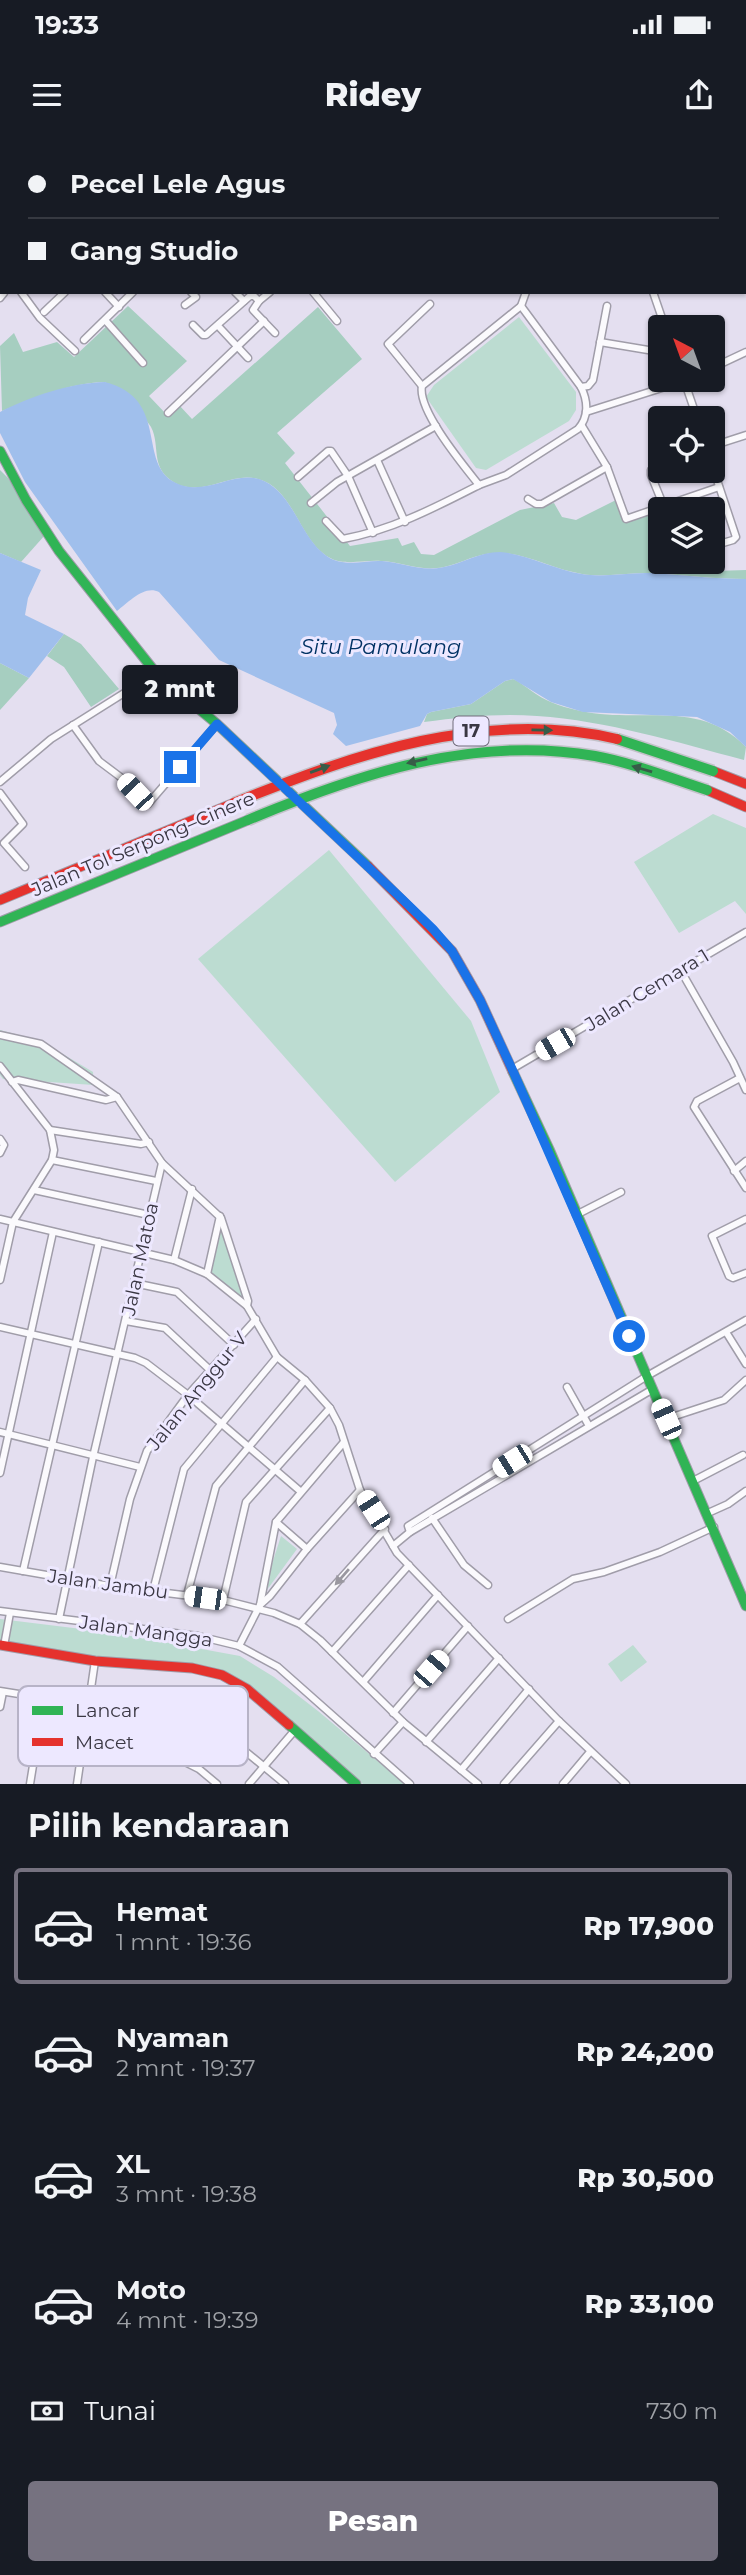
<!DOCTYPE html>
<html lang="id">
<head>
<meta charset="utf-8">
<style>
	body { margin:0; font-family:Montserrat,sans-serif; background:#242831; color:#f1f3f6; height:100vh; display:flex; flex-direction:column; font-size:26px; white-space:nowrap }
	* { box-sizing:border-box; margin:0 }
	p { font-size:23px; color:#9ea1a6 }
	.icon { flex:none; width:38px; height:38px; fill:none; stroke:currentColor; stroke-width:2; stroke-linecap:round; stroke-linejoin:round }
	.map { position:relative; height:1644px; overflow:hidden }
	.details { display:flex; flex-direction:column; background:#171b24; flex:1 }
	.details>* { flex:none }
	.top-card { position:absolute; left:0px; top:0px; width:747px; height:154px; box-shadow:0 2px 5px #0004; display:grid; align-content:center; height:154px; padding:0 28px; background:#171b24 }
	.needle { width:46px; rotate:319deg }
	.tools { position:absolute; left:648px; top:175px; display:grid; gap:14px }
	.tools a { display:grid; place-items:center; width:77px; height:77px; border-radius:7px; background:#171b24; box-shadow:0 2px 5px #0004; font-size:35px }
	.end { position:absolute; width:32px; height:32px; margin:-16px; border:9px solid #1a73e8; background:#fff; box-shadow:0 0 0 4px #fff }
	.from { border-radius:50% }
	.bubble { position:absolute; height:49px; border-radius:7px; background:#171b24; box-shadow:0 2px 5px #0004; font-size:23px; font-weight:800; line-height:49px; text-align:center }
	.car { position:absolute; width:21px; height:42px; margin:-21px -10px; border-radius:9px; box-shadow:0 0 5px 2px #0007; background:linear-gradient(#fff 24%,#345 0 40%,#fff 0 76%,#345 0 86%,#fff 0) }
	.top-card b { display:flex; align-items:center; gap:24px; height:66px; font-size:26px }
	.top-card b+b { border-top:2px solid #363941 }
	.top-card i { width:18px; height:18px; background:#f1f3f6 }
	ul { padding:0; list-style:none }
	li { display:flex; align-items:center; gap:21px; height:116px; margin:0 14px 10px; padding:0 14px; border:4px solid transparent; border-radius:7px }
	li div { flex:1 }
	li b { display:block; font-size:26px }
	li em { font-style:normal; font-weight:800 }
	li.on { border-color:#767280 }
	li>.icon { width:63px; height:63px; stroke-width:1.5 }
	h2 { padding:0 28px; font-size:32px; line-height:84px }
	.pay { display:flex; align-items:center; gap:18px; height:77px; padding:0 28px; font-size:26px }
	.pay p { margin-inline-start:auto }
	.action { display:flex; gap:14px; margin-top:auto; padding:14px 28px }
	.action a { flex:1; height:80px; border-radius:7px; background:#767280; color:#fff; font-size:28px; font-weight:800; line-height:80px; text-align:center }
	.status { display:flex; justify-content:space-between; align-items:center; height:49px; padding:0 35px; background:#171b24; direction:ltr }
	.status svg { height:19px; fill:currentColor }
	header { display:flex; justify-content:space-between; align-items:center; height:91px; padding:0 28px; background:#171b24; font-size:32px; font-weight:800 }
	.map>svg:first-child { display:block }
	.green { fill:#bcdcd1 }
	.forest { fill:#a6cec0 }
	.water { fill:#a0bfec }
	.pier { fill:#e4dff0 }
	.lines { fill:none; stroke-linecap:round; stroke-linejoin:round }
	.street-casing { stroke:#a09da9; stroke-width:9 }
	.fast-casing { stroke:#a09da9; stroke-width:11 }
	.jam-casing { stroke:#a09da9; stroke-width:11 }
	.street { stroke:#fbfafd; stroke-width:6 }
	.fast { stroke:#30b455; stroke-width:9 }
	.jam { stroke:#e5322d; stroke-width:9 }
	.fast-bridge-casing { stroke:#c3c1c9; stroke-width:13; stroke-linecap:butt }
	.jam-bridge-casing { stroke:#c3c1c9; stroke-width:13; stroke-linecap:butt }
	.fast-bridge { stroke:#30b455; stroke-width:10 }
	.jam-bridge { stroke:#e5322d; stroke-width:10 }
	.oneway { fill:#375c48 }
	.oneway2 { fill:#9a98a0 }
	.route { stroke:#1a73e8; stroke-width:9 }
	.labels { text-anchor:middle; dominant-baseline:central; stroke-width:6; stroke-linejoin:round; paint-order:stroke }
	.shield { fill:#ede8ff; stroke:#706c7b; stroke-width:2 }
	.shield-label { font-size:18px; font-weight:bold; fill:#3a3743 }
	.street-label { font-size:19px; fill:#3a3743; stroke:#ede8ff }
	.water-label { font-size:21px; font-style:italic; fill:#013264; stroke:#ede8ff }
	.key { fill:#ede8ff; stroke:#b7b3c7; stroke-width:2 }
	.key-label { font-size:19px; fill:#3a3743 }
</style>
</head>
<body>
<div class="status"><b>19:33</b><svg viewBox="0 0 49 12"><path d="M0 12V9h3v3zM5 12V6h3v6zM10 12V3h3v9zM15 12V0h3v12zM26 1h20v11H26zM47 4h2v5h-2z"/></svg></div>
<header><svg class="icon" aria-label="menu" viewBox="0 0 24 24"><path d="M4 6h16M4 12h16M4 18h16"/></svg>Ridey<svg class="icon" aria-label="share" viewBox="0 0 24 24"><path d="M12 15V3M7 8l5-5 5 5M5 13v7h14v-7"/></svg></header>
<div class="map">
<svg width="746" height="1644" viewBox="0 0 746 1644">
	<rect width="100%" height="100%" fill="#e4dff0"/>
	<g class="green">
		<path d="M519 177 576 252V270L569 281 486 330 476 328 426 257 434 245Z"/>
		<path d="M713 674 746 688V774L735 761 679 793 634 722Z"/>
		<path d="M329 710 471 881 500 952 395 1042 198 819Z"/>
		<path d="M0 890 41 901 93 932 94 945 3 939 0 935Z"/>
		<path d="M222 1080 247 1166 207 1134Z"/>
		<path d="M281 1396 297 1409 261 1458Z"/>
		<path d="M0 1479 114 1493 240 1516 274 1537 318 1571 405 1644H363C318 1604 276 1563 223 1534L0 1505Z"/>
		<path d="M633 1505 647 1522 621 1542 608 1524Z"/>
	</g>
	<g class="forest">
		<path d="M128 166 187 221 149 256 167 275 179 265 192 279 318 167 362 219 277 293 295 313 285 323 350 406 398 398 402 406 414 402 421 414 434 415 520 370 554 363 562 377 576 380 618 359 633 378 660 370V422H712V410L714 431 746 430V439C714 439 683 435 651 433 628 432 604 438 582 434 555 430 525 413 499 413 478 412 463 423 444 427 419 432 404 422 381 421 367 420 352 424 338 421 300 411 297 349 258 339 231 331 203 358 175 343 149 328 161 306 151 287 145 276 115 252 105 242 68 243 36 258 2 271L0 206 14 193 23 212 57 202 74 217Z"/>
		<path d="M0 330 8 338 45 395 21 422 0 413Z"/>
		<path d="M64 494 81 504 119 549 91 567 64 527 47 516Z"/>
		<path d="M0 523 29 538 0 570Z"/>
		<path d="M513 539C522 543 528 549 536 554 549 563 566 568 581 571 640 584 699 558 746 607L744 620C676 602 608 581 537 576 499 573 462 577 424 582L427 574 431 572 471 564 505 541Z"/>
	</g>
	<g class="water">
		<path d="M105 242C171 259 136 324 176 343 204 357 232 331 259 339 296 351 300 405 334 420 349 426 366 420 382 421 404 423 421 432 444 427 464 423 479 412 500 412 527 414 555 430 582 434 604 438 628 432 651 433 683 435 714 439 746 439V607L730 592 697 577 583 572 551 562 513 539 505 541 471 564 431 572 427 574 420 586 346 606 333 594 337 585 334 573 219 520 159 452C144 445 129 462 117 471L25 342 0 293V272C31 256 70 243 105 242Z"/>
		<path d="M0 413 41 430 28 458 25 475 64 494 29 538 0 523Z"/>
	</g>
	<path class="pier" d="M427 585 421 589 389 599 347 610 342 608Z"/>
	<g class="lines">
		<defs>
			<g id="street">
				<path d="M41 0 42 2"/>
				<path d="M201 0 202 2"/>
				<path d="M389 0 390 2"/>
				<path d="M487 0V2"/>
				<path d="M573 0V2"/>
				<path d="M643 0 644 2"/>
				<path d="M129 2 131 0"/>
				<path d="M344 2V0"/>
				<path d="M523 2 531 0"/>
				<path d="M710 2 711 0"/>
				<path d="M0 13 2 15"/>
				<path d="M0 112 2 111"/>
				<path d="M0 126 2 128"/>
				<path d="M21 152 40 178 75 211"/>
				<path d="M105 152 119 167"/>
				<path d="M235 152 244 161"/>
				<path d="M313 152 337 181"/>
				<path d="M653 152 665 187"/>
				<path d="M0 158 4 153"/>
				<path d="M259 161 253 170 275 193"/>
				<path d="M185 165 196 157 191 152"/>
				<path d="M521 166 581 247C588 261 589 277 578 289L506 335 479 345C464 326 417 270 422 246Z"/>
				<path d="M521 166 526 152"/>
				<path d="M44 172 65 152"/>
				<path d="M105 180 143 223"/>
				<path d="M193 185 203 195H206L250 156H254L259 161 270 152"/>
				<path d="M220 188 248 218"/>
				<path d="M84 200 133 152"/>
				<path d="M600 202 660 212"/>
				<path d="M712 228 746 212"/>
				<path d="M684 240 697 278"/>
				<path d="M422 246 388 204 430 164"/>
				<path d="M581 247 588 246 593 240 607 166"/>
				<path d="M586 272 687 240"/>
				<path d="M168 273 264 181"/>
				<path d="M582 286 607 327 626 379 719 347"/>
				<path d="M712 306 746 295"/>
				<path d="M377 320 405 382"/>
				<path d="M660 325 651 330V335L664 367"/>
				<path d="M712 325 736 397 733 400 716 405 712 397"/>
				<path d="M298 337 328 311H331L348 336 373 393"/>
				<path d="M528 359 536 364H542L607 327"/>
				<path d="M311 363 337 342 436 286"/>
				<path d="M326 381 343 399C392 390 434 368 479 345"/>
				<path d="M73 585 99 621 123 639 148 664 217 584"/>
				<path d="M0 642 51 599 156 533"/>
				<path d="M0 653 23 684 4 703 25 727"/>
				<path d="M681 831 733 922 746 950"/>
				<path d="M0 895 41 904 117 957 162 1023 221 1078 248 1161 247 1166 277 1217 305 1240 330 1268 339 1285 360 1350 397 1413 559 1581 626 1644"/>
				<path d="M0 926 50 990 54 1010 52 1020 13 1082 0 1140"/>
				<path d="M512 929 746 792"/>
				<path d="M740 938 697 961 694 967 746 1048"/>
				<path d="M12 942 18 940 106 960 117 957"/>
				<path d="M50 990 141 1004 149 1002"/>
				<path d="M0 999 4 1005 0 1013"/>
				<path d="M52 1020 156 1041"/>
				<path d="M734 1031 746 1021"/>
				<path d="M34 1050 149 1075"/>
				<path d="M576 1075 621 1052"/>
				<path d="M0 1079 174 1120 207 1134 247 1166"/>
				<path d="M746 1079 712 1096 729 1136 733 1138 746 1133"/>
				<path d="M174 1120 192 1049"/>
				<path d="M207 1134 220 1076"/>
				<path d="M134 1143 177 1152 234 1205"/>
				<path d="M126 1181 165 1188 210 1230"/>
				<path d="M0 1187 135 1218 146 1223 188 1255 300 1351"/>
				<path d="M726 1192 746 1224"/>
				<path d="M567 1247 589 1286"/>
				<path d="M666 1279 724 1260 746 1240"/>
				<path d="M0 1292 140 1327"/>
				<path d="M0 1333 53 1092"/>
				<path d="M693 1341 743 1315"/>
				<path d="M708 1373 728 1364 746 1351"/>
				<path d="M432 1378 464 1425 488 1445"/>
				<path d="M276 1382 307 1409"/>
				<path d="M410 1392 408 1386 647 1236 746 1180"/>
				<path d="M393 1406 410 1392 653 1249"/>
				<path d="M0 1427 110 1446 223 1460 274 1473 300 1484 320 1500 403 1582 478 1644"/>
				<path d="M23 1431 99 1102"/>
				<path d="M110 1446 130 1359 147 1311 188 1255 256 1179"/>
				<path d="M153 1451 184 1329 277 1217"/>
				<path d="M187 1455 216 1346 305 1240"/>
				<path d="M223 1460 246 1362 330 1268"/>
				<path d="M260 1465 270 1456 307 1409 360 1350"/>
				<path d="M0 1471 198 1496 239 1506 278 1527 410 1644"/>
				<path d="M59 1479 93 1317 162 1023"/>
				<path d="M508 1479 573 1439 604 1432 660 1412 714 1387"/>
				<path d="M300 1484 385 1389"/>
				<path d="M4 1506 10 1473"/>
				<path d="M239 1506 260 1465 276 1382 344 1302"/>
				<path d="M332 1512 409 1425"/>
				<path d="M363 1542 438 1455"/>
				<path d="M0 1551 87 1565 195 1576 216 1587 285 1644"/>
				<path d="M0 1567 3 1552"/>
				<path d="M393 1573 468 1486"/>
				<path d="M426 1602 499 1518"/>
				<path d="M82 1610 181 1620 199 1629 217 1644"/>
				<path d="M374 1614 403 1582"/>
				<path d="M461 1630 529 1549"/>
				<path d="M30 1644 44 1558"/>
				<path d="M77 1644 95 1521"/>
				<path d="M249 1644 295 1590"/>
				<path d="M504 1644 559 1581"/>
				<path d="M563 1644 590 1612"/>
			</g>
			<g id="fast">
				<path d="M0 311 26 360 59 411 156 533 217 584 368 726"/>
				<path d="M0 782 248 680"/>
				<path d="M513 932 549 1009 746 1466"/>
				<path d="M289 1585 356 1644"/>
			</g>
			<g id="jam">
				<path d="M713 631 746 644"/>
				<path d="M707 650 746 667"/>
				<path d="M368 726 452 811 480 860 513 932"/>
				<path d="M0 760 234 663"/>
				<path d="M0 1505 95 1521 192 1528 222 1535 247 1549 289 1585"/>
			</g>
		</defs>
		<use href="#street" class="street-casing"/>
		<use href="#fast" class="fast-casing"/>
		<use href="#jam" class="jam-casing"/>
		<use href="#street" class="street"/>
		<use href="#fast" class="fast"/>
		<use href="#jam" class="jam"/>
		<defs>
			<g id="fast-bridge">
				<path d="M617 599 713 631"/>
				<path d="M248 680C358 634 473 595 595 616 633 623 670 638 707 650"/>
			</g>
			<path id="jam-bridge" d="M234 663C355 614 485 568 617 599"/>
		</defs>
		<use href="#fast-bridge" class="fast-bridge-casing"/>
		<use href="#jam-bridge" class="jam-bridge-casing"/>
		<use href="#fast-bridge" class="fast-bridge"/>
		<use href="#jam-bridge" class="jam-bridge"/>
	</g>
	<defs><path id="oneway-solid" d="M-6-.8H1V-3.2L6.5 0L1 3.2V.8H-6Z" transform="scale(1.75)"/></defs>
	<g class="oneway">
		<use href="#oneway-solid" transform="translate(542 590) rotate(1)"/>
		<use href="#oneway-solid" transform="translate(417 621) rotate(167)"/>
		<use href="#oneway-solid" transform="translate(320 629) rotate(-20)"/>
		<use href="#oneway-solid" transform="translate(642 629) rotate(-164)"/>
	</g>
	<use class="oneway2" href="#oneway-solid" transform="translate(342 1437) rotate(131)"/>
	<g class="lines">
		<path class="route" d="M180 627 217 584 402 759 433 789 452 811 480 860 512 929 629 1196"/>
	</g>
	<g class="labels">
		<rect class="shield" x="453.5" y="576.5" width="35" height="29" rx="5"/>
		<g class="shield-label">
			<text x="471" y="591">17</text>
		</g>
		<g class="street-label">
			<text transform="translate(143 704) rotate(-23)">Jalan Tol Serpong–Cinere</text>
			<text transform="translate(647 850) rotate(-31)">Jalan Cemara 1</text>
			<text transform="translate(140 1119) rotate(-78)">Jalan Matoa</text>
			<text transform="translate(197 1251) rotate(-51)">Jalan Anggur V</text>
			<text transform="translate(108 1444) rotate(8)">Jalan Jambu</text>
			<text transform="translate(146 1491) rotate(8)">Jalan Mangga</text>
		</g>
		<g class="water-label">
			<text x="381" y="506">Situ Pamulang</text>
		</g>
	</g>
	<rect x="18" y="1546" width="230" height="80" rx="10" class="key"/>
	<rect x="32" y="1566" width="31" height="9" fill="#30b455"/>
	<rect x="32" y="1598" width="31" height="8" fill="#e5322d"/>
	<g class="key-label">
		<text x="75" y="1577">Lancar</text>
		<text x="75" y="1609">Macet</text>
	</g>
</svg>
<div class="tools">
<a><svg class="needle" viewBox="-14 -14 28 28"><path d="M0-13l5 13h-10z" fill="#e53935"/><path d="M0 13l5-13h-10z" fill="#9ea1a6"/></svg></a>
<a><svg class="icon" aria-label="locate" viewBox="0 0 24 24"><circle cx="12" cy="12" r="6"/><path d="M12 2v4M12 18v4M2 12h4M18 12h4"/></svg></a>
<a><svg class="icon" aria-label="layers" viewBox="0 0 24 24"><path d="M12 4l9 5-9 5-9-5zM3 14l9 5 9-5"/></svg></a>
</div>
<i class="end from" style="left:629px;top:1196px"></i>
<i class="end" style="left:180px;top:627px"></i>
<div class="bubble" style="left:122px;top:525px;width:116px">2 mnt</div>
<i class="car" style="left:135px;top:652px;rotate:317deg"></i>
<i class="car" style="left:555px;top:904px;rotate:240deg"></i>
<i class="car" style="left:666px;top:1279px;rotate:336deg"></i>
<i class="car" style="left:512px;top:1321px;rotate:238deg"></i>
<i class="car" style="left:373px;top:1370px;rotate:327deg"></i>
<i class="car" style="left:205px;top:1458px;rotate:278deg"></i>
<i class="car" style="left:431px;top:1529px;rotate:41deg"></i>
<div class="top-card">
<b><i class="from"></i>Pecel Lele Agus</b>
<b><i></i>Gang Studio</b>
</div>
</div>
<section class="details">
<h2>Pilih kendaraan</h2>
<ul>
<li class="on"><svg class="icon" aria-label="car" viewBox="0 0 24 24"><path d="M5 17H2v-5l4-1 3-4h7l3 4 3 1v5h-3M9 17h6M6 11h13"/><circle cx="7" cy="17" r="2"/><circle cx="17" cy="17" r="2"/></svg><div><b>Hemat</b><p>1 mnt · 19:36</p></div><em>Rp 17,900</em></li>
<li><svg class="icon" aria-label="car" viewBox="0 0 24 24"><path d="M5 17H2v-5l4-1 3-4h7l3 4 3 1v5h-3M9 17h6M6 11h13"/><circle cx="7" cy="17" r="2"/><circle cx="17" cy="17" r="2"/></svg><div><b>Nyaman</b><p>2 mnt · 19:37</p></div><em>Rp 24,200</em></li>
<li><svg class="icon" aria-label="car" viewBox="0 0 24 24"><path d="M5 17H2v-5l4-1 3-4h7l3 4 3 1v5h-3M9 17h6M6 11h13"/><circle cx="7" cy="17" r="2"/><circle cx="17" cy="17" r="2"/></svg><div><b>XL</b><p>3 mnt · 19:38</p></div><em>Rp 30,500</em></li>
<li><svg class="icon" aria-label="car" viewBox="0 0 24 24"><path d="M5 17H2v-5l4-1 3-4h7l3 4 3 1v5h-3M9 17h6M6 11h13"/><circle cx="7" cy="17" r="2"/><circle cx="17" cy="17" r="2"/></svg><div><b>Moto</b><p>4 mnt · 19:39</p></div><em>Rp 33,100</em></li>
</ul>
<div class="pay"><svg class="icon" aria-label="cash" viewBox="0 0 24 24"><path d="M3 7h18v10H3z"/><circle cx="12" cy="12" r="2"/></svg>Tunai<p>730 m</p></div>
<div class="action"><a>Pesan</a></div>
</section>
</body>
</html>
